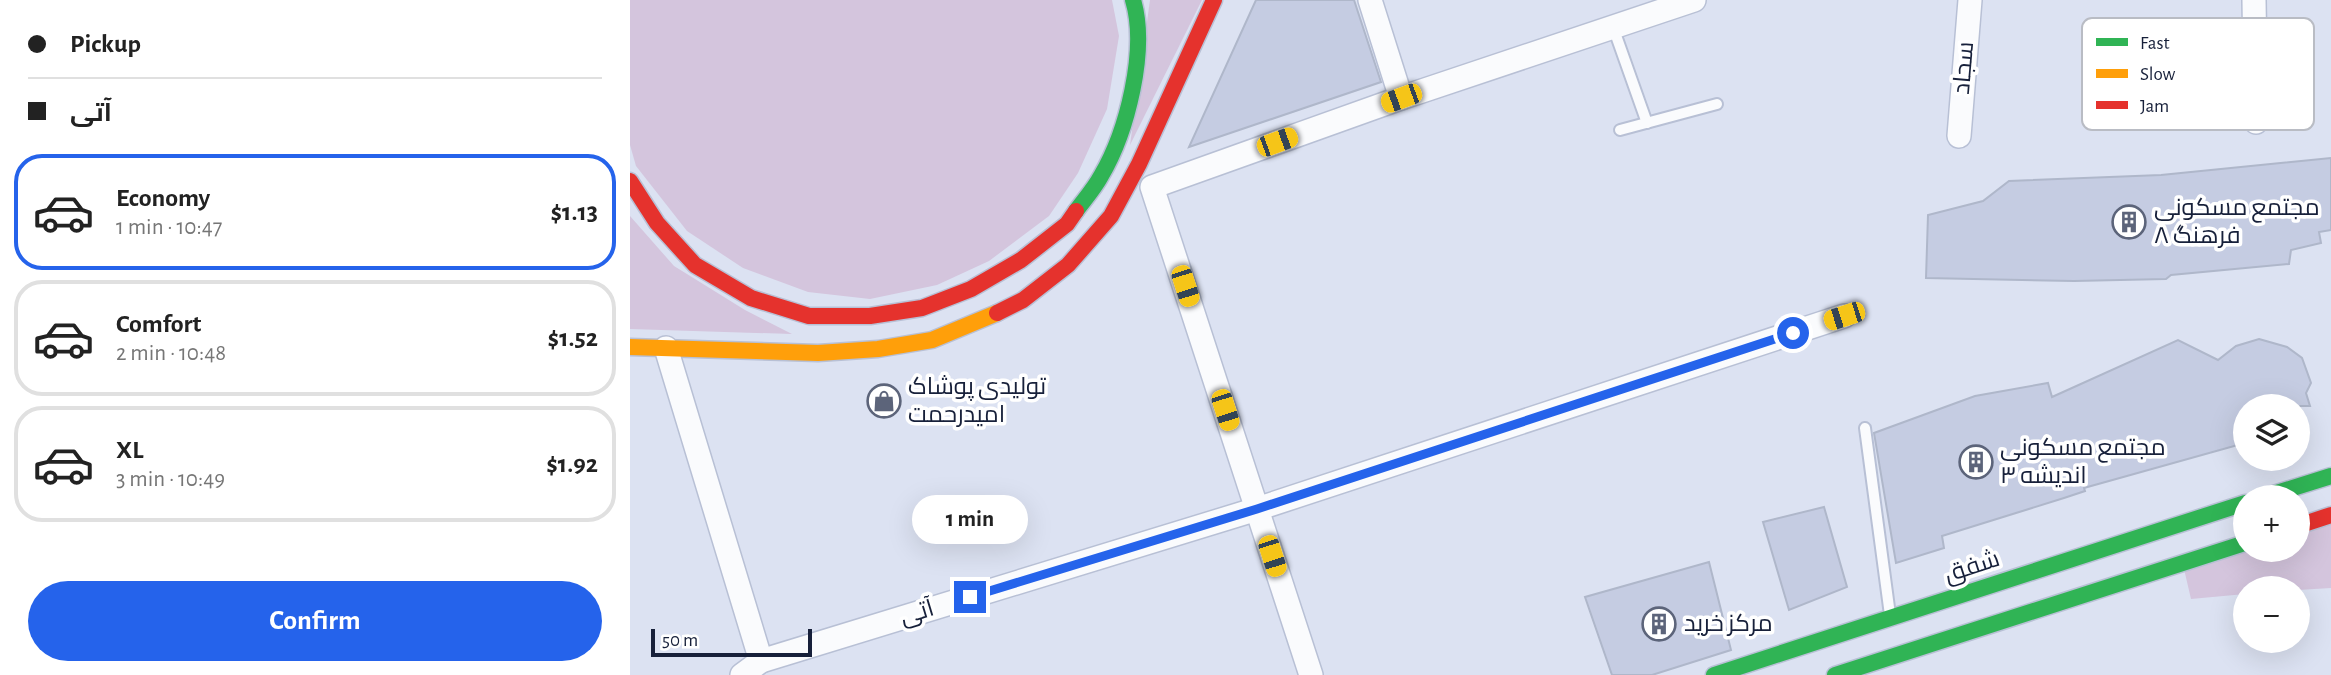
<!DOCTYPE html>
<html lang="en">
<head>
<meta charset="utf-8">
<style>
	body { margin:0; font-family:"Alegreya Sans",Cairo,sans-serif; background:#f6f6f6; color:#222; height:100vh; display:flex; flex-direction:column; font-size:26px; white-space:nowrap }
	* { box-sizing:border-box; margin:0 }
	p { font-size:23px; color:#767676 }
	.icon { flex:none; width:38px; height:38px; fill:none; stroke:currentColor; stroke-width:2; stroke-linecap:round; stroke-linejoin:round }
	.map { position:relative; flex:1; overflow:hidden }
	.side { display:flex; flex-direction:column; background:#fff; width:630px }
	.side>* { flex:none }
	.banner { display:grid; align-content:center; height:154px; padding:0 28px; background:#fff }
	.controls { position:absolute; left:1603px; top:394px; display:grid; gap:14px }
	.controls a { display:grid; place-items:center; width:77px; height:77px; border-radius:50%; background:#fff; box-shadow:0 7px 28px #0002; font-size:35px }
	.scale { position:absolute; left:21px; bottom:18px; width:161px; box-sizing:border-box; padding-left:7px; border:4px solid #17203a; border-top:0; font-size:19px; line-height:24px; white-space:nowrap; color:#17203a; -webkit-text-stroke:5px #fff; paint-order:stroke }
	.end { position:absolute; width:32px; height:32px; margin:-16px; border:9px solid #2563eb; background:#fff; box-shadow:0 0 0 4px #fff }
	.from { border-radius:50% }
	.bubble { position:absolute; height:49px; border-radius:24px; background:#fff; box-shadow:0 7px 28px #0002; font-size:23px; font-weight:700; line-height:49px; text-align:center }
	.car { position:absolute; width:21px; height:42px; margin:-21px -10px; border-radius:9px; box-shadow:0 0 5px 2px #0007; background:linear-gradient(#f5c518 24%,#345 0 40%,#f5c518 0 76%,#345 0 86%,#f5c518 0) }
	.banner b { display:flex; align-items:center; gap:24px; height:66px; font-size:26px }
	.banner b+b { border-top:2px solid #e0e0e0 }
	.banner i { width:18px; height:18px; background:#222 }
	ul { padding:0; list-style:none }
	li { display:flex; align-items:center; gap:21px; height:116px; margin:0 14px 10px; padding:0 14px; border:4px solid #e0e0e0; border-radius:28px }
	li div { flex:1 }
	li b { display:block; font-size:26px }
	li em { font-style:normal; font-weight:700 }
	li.on { border-color:#2563eb }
	li>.icon { width:63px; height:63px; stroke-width:1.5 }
	.button { display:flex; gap:14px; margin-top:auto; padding:14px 28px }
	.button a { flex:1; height:80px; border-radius:42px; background:#2563eb; color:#fff; font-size:28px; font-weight:700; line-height:80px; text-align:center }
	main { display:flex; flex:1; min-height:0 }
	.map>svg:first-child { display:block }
	.green { fill:#d4c5dd }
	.building { fill:#c5cce2; stroke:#afb7ca; stroke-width:2 }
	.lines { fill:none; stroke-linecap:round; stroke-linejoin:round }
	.lane-casing { stroke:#b8c0d5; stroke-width:14 }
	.street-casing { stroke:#b8c0d5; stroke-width:26 }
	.fast-casing { stroke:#b8c0d5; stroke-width:19 }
	.slow-casing { stroke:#b8c0d5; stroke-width:19 }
	.jam-casing { stroke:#b8c0d5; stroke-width:19 }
	.lane { stroke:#fafbfd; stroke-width:10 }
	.street { stroke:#fafbfd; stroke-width:23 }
	.fast { stroke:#30b455; stroke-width:16 }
	.slow { stroke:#ff9f0a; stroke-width:16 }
	.jam { stroke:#e5322d; stroke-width:16 }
	.route { stroke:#2563eb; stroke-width:9 }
	.labels { text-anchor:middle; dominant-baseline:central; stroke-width:7; stroke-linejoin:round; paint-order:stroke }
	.street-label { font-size:24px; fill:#17203a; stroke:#fff }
	.poi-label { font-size:24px; fill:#17203a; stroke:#fff; text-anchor:start }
	.key { fill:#fff; stroke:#b9bcc4; stroke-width:2 }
	.key-label { font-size:19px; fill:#17203a }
</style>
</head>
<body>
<main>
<section class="side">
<div class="banner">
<b><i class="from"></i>Pickup</b>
<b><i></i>آتی</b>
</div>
<ul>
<li class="on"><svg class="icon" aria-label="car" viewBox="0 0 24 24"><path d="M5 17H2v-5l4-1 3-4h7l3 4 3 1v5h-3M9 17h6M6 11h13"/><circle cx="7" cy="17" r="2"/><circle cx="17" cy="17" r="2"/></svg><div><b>Economy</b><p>1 min · 10:47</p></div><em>$1.13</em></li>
<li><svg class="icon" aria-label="car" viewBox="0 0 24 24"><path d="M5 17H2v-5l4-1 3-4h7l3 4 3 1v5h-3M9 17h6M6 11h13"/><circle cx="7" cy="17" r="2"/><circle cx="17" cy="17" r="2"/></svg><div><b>Comfort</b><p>2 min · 10:48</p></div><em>$1.52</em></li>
<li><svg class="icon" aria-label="car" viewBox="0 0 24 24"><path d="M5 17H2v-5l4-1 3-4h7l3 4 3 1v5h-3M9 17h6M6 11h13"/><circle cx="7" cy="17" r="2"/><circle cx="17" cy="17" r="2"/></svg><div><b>XL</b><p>3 min · 10:49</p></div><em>$1.92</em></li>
</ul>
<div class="button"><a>Confirm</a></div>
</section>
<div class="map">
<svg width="1701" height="675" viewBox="0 0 1701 675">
	<rect width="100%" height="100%" fill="#dce2f2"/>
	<g class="green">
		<path d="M0 0H482L489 36 477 109 448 173 419 216 359 261 307 285 240 299 178 292 113 268 57 231 6 166 0 145Z"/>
		<path d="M520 0H572L500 145Z"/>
		<path d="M0 216 44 266 115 310 162 334 0 329Z"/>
		<path d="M1701 523V588L1668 590V588H1615V594L1561 599 1554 569 1617 550H1668V534Z"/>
	</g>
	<g class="building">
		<path d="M626 0H724L751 82 559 147Z"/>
		<path d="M1701 158V230L1689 232 1691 243 1661 250 1659 264 1541 275 1536 279 1444 281 1296 278 1298 215 1353 201 1379 181 1531 175Z"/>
		<path d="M1629 339 1657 347 1672 358 1681 383 1676 393 1680 406H1615V443L1454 488 1455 491 1434 498 1312 536 1314 548 1266 563 1244 433 1345 396 1418 383 1422 397 1548 340 1588 360 1606 346Z"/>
		<path d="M1194 507 1217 587 1159 610 1133 522Z"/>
		<path d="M1079 562 1101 650 1022 675H982L955 597Z"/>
	</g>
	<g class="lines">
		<defs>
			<g id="lane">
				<path d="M983 27 1017 123"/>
				<path d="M990 130 1087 104"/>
				<path d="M1235 428 1260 615"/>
			</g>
			<g id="street">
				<path d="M1624 0 1626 122"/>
				<path d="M771 98 1064 0"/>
				<path d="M1329 136 1340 0"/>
				<path d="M36 348 131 661"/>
				<path d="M112 675 131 661 627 509 1214 316"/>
				<path d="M681 675 522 187 771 98 740 0"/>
			</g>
			<g id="fast">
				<path d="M446 211C454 200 464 189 471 176 497 132 518 50 503 0"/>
				<path d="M1634 497 1701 476"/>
				<path d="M1084 675 1615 503"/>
				<path d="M1205 675 1615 543"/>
			</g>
			<path id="slow" d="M0 347 188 353 248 349 302 340 367 313"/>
			<g id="jam">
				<path d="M0 181 27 223 65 265 121 298 179 316H240L292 308 341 289 391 260 437 224 446 211"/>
				<path d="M367 313 393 300 438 265 481 216 509 164 584 0"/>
				<path d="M1668 526 1701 515"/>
			</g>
		</defs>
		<use href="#lane" class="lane-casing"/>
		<use href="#street" class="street-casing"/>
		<use href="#fast" class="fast-casing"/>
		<use href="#slow" class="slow-casing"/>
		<use href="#jam" class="jam-casing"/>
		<use href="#lane" class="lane"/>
		<use href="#street" class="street"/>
		<use href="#fast" class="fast"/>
		<use href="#slow" class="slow"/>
		<use href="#jam" class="jam"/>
	</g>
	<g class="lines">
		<path class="route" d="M340 597 627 509 1163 333"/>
	</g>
	<defs>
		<symbol id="building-ring" viewBox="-11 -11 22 22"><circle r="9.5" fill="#fff" stroke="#5c647a" stroke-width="1.5"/><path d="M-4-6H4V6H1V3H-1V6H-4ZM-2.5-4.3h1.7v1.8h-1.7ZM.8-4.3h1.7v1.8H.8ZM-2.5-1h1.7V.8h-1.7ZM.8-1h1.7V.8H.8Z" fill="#5c647a"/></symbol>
		<symbol id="shop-ring" viewBox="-11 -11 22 22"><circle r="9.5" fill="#fff" stroke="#5c647a" stroke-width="1.5"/><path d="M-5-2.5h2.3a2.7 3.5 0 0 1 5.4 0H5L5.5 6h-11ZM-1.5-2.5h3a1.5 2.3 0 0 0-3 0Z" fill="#5c647a"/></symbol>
	</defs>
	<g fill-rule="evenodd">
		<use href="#building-ring" x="1480" y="203" width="38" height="38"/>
		<use href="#shop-ring" x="235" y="382" width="38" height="38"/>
		<use href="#building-ring" x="1327" y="443" width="38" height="38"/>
		<use href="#building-ring" x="1010" y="605" width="38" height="38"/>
	</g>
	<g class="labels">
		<g class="street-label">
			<text transform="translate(1334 68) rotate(-85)">سجاد</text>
			<text transform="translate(1342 567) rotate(-18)">شفق</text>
			<text transform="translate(287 613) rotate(-17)">آتی</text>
		</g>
		<g class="poi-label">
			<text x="1524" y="208">مجتمع مسکونی<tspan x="1524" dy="28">فرهنگ ۸</tspan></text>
			<text x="278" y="387">تولیدی پوشاک<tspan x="278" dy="28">امیدرحمت</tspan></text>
			<text x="1370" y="448">مجتمع مسکونی<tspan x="1370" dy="28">اندیشه ۳</tspan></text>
			<text x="1054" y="624">مرکز خرید</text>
		</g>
	</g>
	<rect x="1452" y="18" width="232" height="112" rx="10" class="key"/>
	<rect x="1466" y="38" width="32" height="8" fill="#30b455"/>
	<rect x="1466" y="69" width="32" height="9" fill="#ff9f0a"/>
	<rect x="1466" y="101" width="32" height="8" fill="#e5322d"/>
	<g class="key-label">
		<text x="1510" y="49">Fast</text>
		<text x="1510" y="80">Slow</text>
		<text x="1510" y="112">Jam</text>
	</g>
</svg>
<div class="controls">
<a><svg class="icon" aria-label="layers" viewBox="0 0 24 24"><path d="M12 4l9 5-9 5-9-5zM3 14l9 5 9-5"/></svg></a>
<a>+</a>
<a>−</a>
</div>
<div class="scale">50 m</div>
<i class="end from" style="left:1163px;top:333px"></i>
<i class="end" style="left:340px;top:597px"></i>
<div class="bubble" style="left:282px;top:495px;width:116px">1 min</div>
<i class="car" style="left:771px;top:98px;rotate:250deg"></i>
<i class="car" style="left:647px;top:142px;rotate:70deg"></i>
<i class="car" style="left:555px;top:286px;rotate:162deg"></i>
<i class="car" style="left:1214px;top:316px;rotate:252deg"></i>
<i class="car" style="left:595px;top:410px;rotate:162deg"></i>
<i class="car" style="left:642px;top:556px;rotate:162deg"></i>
</div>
</main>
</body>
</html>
